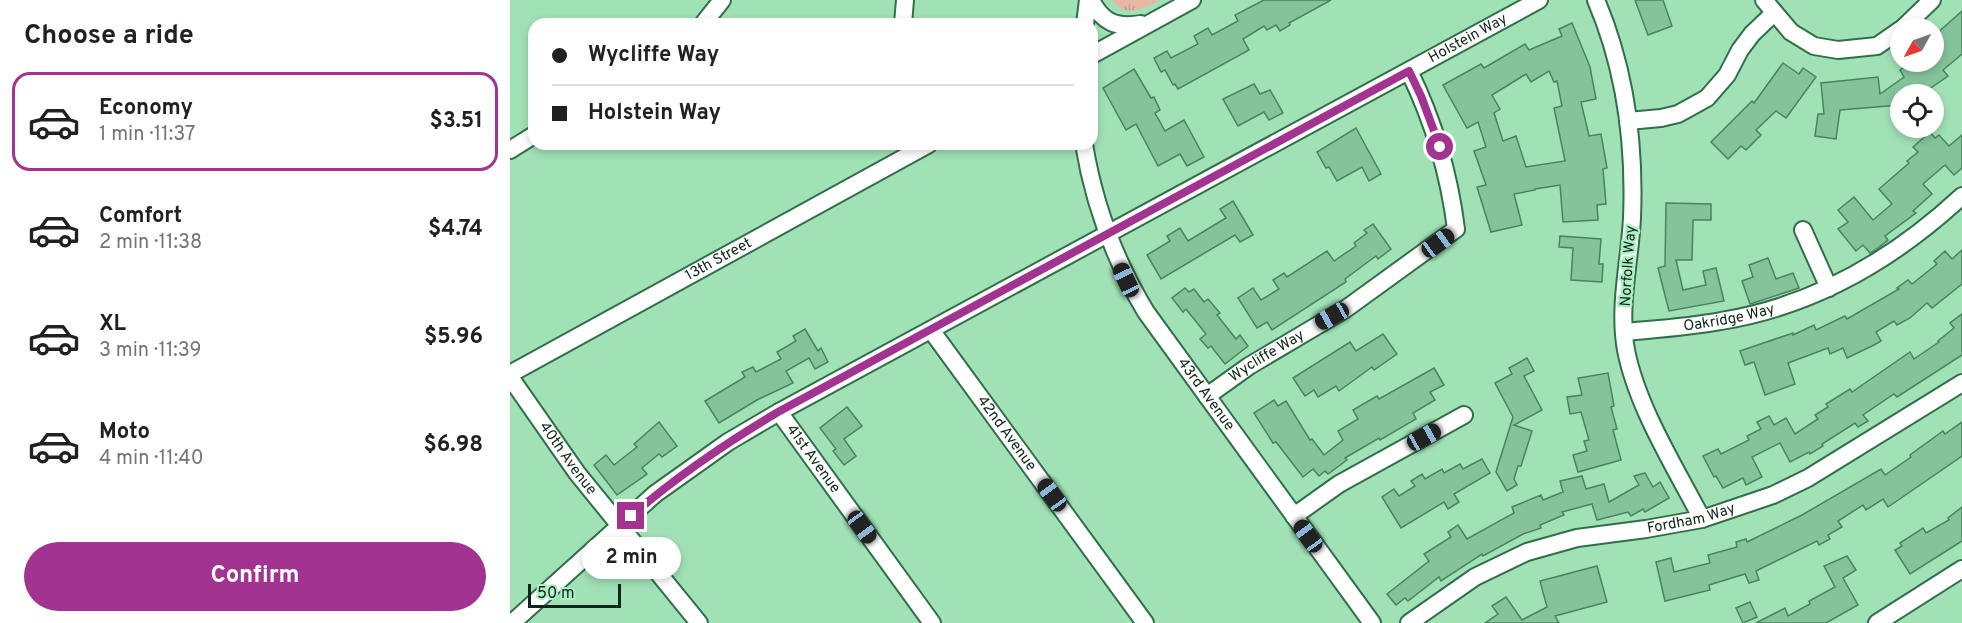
<!DOCTYPE html>
<html lang="en">
<head>
<meta charset="utf-8">
<style>
	body { margin:0; font-family:Overpass,sans-serif; background:#f6f6f6; color:#202124; height:100vh; display:flex; flex-direction:column; font-size:22px; white-space:nowrap }
	* { box-sizing:border-box; margin:0 }
	p { font-size:20px; color:#757577 }
	.icon { flex:none; width:33px; height:33px; fill:none; stroke:currentColor; stroke-width:2; stroke-linecap:round; stroke-linejoin:round }
	.map { position:relative; flex:1; overflow:hidden }
	.side { display:flex; flex-direction:column; background:#fff; width:510px }
	.side>* { flex:none }
	.hud { position:absolute; left:18px; top:18px; width:570px; height:132px; border-radius:18px; box-shadow:0 3px 9px #0003; display:grid; align-content:center; height:132px; padding:0 24px; background:#fff }
	.needle { width:39px; rotate:230deg }
	.buttons { position:absolute; left:1380px; top:18px; display:grid; gap:12px }
	.buttons a { display:grid; place-items:center; width:54px; height:54px; border-radius:50%; background:#fff; box-shadow:0 3px 9px #0003; font-size:30px }
	.scale { position:absolute; left:18px; bottom:15px; width:93px; box-sizing:border-box; padding-left:6px; border:3px solid #0c2617; border-top:0; font-size:16px; line-height:21px; white-space:nowrap; color:#0c2617; -webkit-text-stroke:4px #aeeec3; paint-order:stroke }
	.end { position:absolute; width:27px; height:27px; margin:-14px; border:8px solid #a23391; background:#fff; box-shadow:0 0 0 3px #fff }
	.from { border-radius:50% }
	.bubble { position:absolute; height:42px; border-radius:21px; background:#fff; box-shadow:0 3px 9px #0003; font-size:20px; font-weight:700; line-height:42px; text-align:center }
	.car { position:absolute; width:18px; height:36px; margin:-18px -9px; border-radius:8px; box-shadow:0 0 4px 2px #0007; background:linear-gradient(#222 24%,#8ab4d8 0 40%,#222 0 76%,#8ab4d8 0 86%,#222 0) }
	.hud b { display:flex; align-items:center; gap:21px; height:57px; font-size:22px }
	.hud b+b { border-top:2px solid #e0e0e0 }
	.hud i { width:15px; height:15px; background:#202124 }
	ul { padding:0; list-style:none }
	li { display:flex; align-items:center; gap:18px; height:99px; margin:0 12px 9px; padding:0 12px; border:3px solid transparent; border-radius:18px }
	li div { flex:1 }
	li b { display:block; font-size:22px }
	li em { font-style:normal; font-weight:700 }
	li.selected { border-color:#a23391 }
	li>.icon { width:54px; height:54px; stroke-width:1.5 }
	h2 { padding:0 24px; font-size:27px; line-height:72px }
	.primary-button { display:flex; gap:12px; margin-top:auto; padding:12px 24px }
	.primary-button a { flex:1; height:69px; border-radius:36px; background:#a23391; color:#fff; font-size:24px; font-weight:700; line-height:69px; text-align:center }
	main { display:flex; flex:1; min-height:0 }
	.map>svg:first-child { display:block }
	.grass { fill:url(#grass-tufts) }
	.building { fill:#85c49b; stroke:#47855e; stroke-width:1.5; fill-rule:evenodd }
	.lines { fill:none; stroke-linecap:round; stroke-linejoin:round }
	.minor-casing { stroke:#316f49; stroke-width:20 }
	.minor { stroke:#fff; stroke-width:16 }
	.route { stroke:#a23391; stroke-width:8 }
	.labels { text-anchor:middle; dominant-baseline:central; stroke-width:5; stroke-linejoin:round; paint-order:stroke }
	.street-label { font-size:15px; fill:#0c2617; stroke:#aeeec3 }
</style>
</head>
<body>
<main>
<section class="side">
<h2>Choose a ride</h2>
<ul>
<li class="selected"><svg class="icon" aria-label="car" viewBox="0 0 24 24"><path d="M5 17H2v-5l4-1 3-4h7l3 4 3 1v5h-3M9 17h6M6 11h13"/><circle cx="7" cy="17" r="2"/><circle cx="17" cy="17" r="2"/></svg><div><b>Economy</b><p>1 min · 11:37</p></div><em>$3.51</em></li>
<li><svg class="icon" aria-label="car" viewBox="0 0 24 24"><path d="M5 17H2v-5l4-1 3-4h7l3 4 3 1v5h-3M9 17h6M6 11h13"/><circle cx="7" cy="17" r="2"/><circle cx="17" cy="17" r="2"/></svg><div><b>Comfort</b><p>2 min · 11:38</p></div><em>$4.74</em></li>
<li><svg class="icon" aria-label="car" viewBox="0 0 24 24"><path d="M5 17H2v-5l4-1 3-4h7l3 4 3 1v5h-3M9 17h6M6 11h13"/><circle cx="7" cy="17" r="2"/><circle cx="17" cy="17" r="2"/></svg><div><b>XL</b><p>3 min · 11:39</p></div><em>$5.96</em></li>
<li><svg class="icon" aria-label="car" viewBox="0 0 24 24"><path d="M5 17H2v-5l4-1 3-4h7l3 4 3 1v5h-3M9 17h6M6 11h13"/><circle cx="7" cy="17" r="2"/><circle cx="17" cy="17" r="2"/></svg><div><b>Moto</b><p>4 min · 11:40</p></div><em>$6.98</em></li>
</ul>
<div class="primary-button"><a>Confirm</a></div>
</section>
<div class="map">
<svg width="1452" height="623" viewBox="0 0 1452 623">
	<defs>
		<pattern id="grass-tufts" width="24" height="20" patternUnits="userSpaceOnUse" patternTransform="scale(1.5)"><rect width="24" height="20" fill="#e8b5a7"/><path d="M3 7l-1-3M5 7V3M7 7l1-3M15 17l-1-3M17 17v-4M19 17l1-3" fill="none" stroke="#c69c8f"/></pattern>
	</defs>
	<rect width="100%" height="100%" fill="#a1e1b6"/>
	<path class="grass" d="M603 0H650C635 8 614 19 603 0Z"/>
	<g class="building">
		<path d="M754 0H821L779 23 780 25 770 31 766 25 757 30 754 26 733 39 739 50 668 89 665 84 663 85 655 70 651 72 644 58 657 51 661 58 688 44 684 36 698 28 702 35 728 21 725 15Z"/>
		<path d="M1125 0H1153L1162 26 1138 35Z"/>
		<path d="M1452 11V54L1433 70 1438 76 1412 94H1390V105L1330 110 1326 139 1305 136 1308 114H1314L1311 83 1368 77 1370 94 1394 77 1390 70 1402 62H1424V36Z"/>
		<path d="M1062 23 1080 67 1086 99 1071 102 1079 136 1091 134 1097 168 1093 169 1096 204 1087 205 1088 220 1053 222 1050 185 1025 189V190L1004 194 1012 225 981 232 967 187 976 185 964 151 976 147 968 122 957 128 933 85 971 64 974 68 1015 44 1019 50 1052 36 1049 29ZM1039 71 1044 82 1047 81 1052 106 1044 108 1055 161 1016 167 1006 136 993 141 984 113 990 109 982 95 1016 74 1021 82Z"/>
		<path d="M1273 63 1289 74 1293 68 1306 77 1276 118 1266 111 1246 130 1251 135 1236 150 1231 146 1218 159 1201 142 1242 101 1244 103Z"/>
		<path d="M624 69 641 98 644 97 650 110 645 113 655 131 674 120 694 157 677 166 670 154 648 166 626 124 616 130 593 88Z"/>
		<path d="M744 84 750 94 760 90 773 113 759 120 754 112 728 126 713 99Z"/>
		<path d="M846 128 871 174 859 181 852 167 827 181 819 167 816 168 807 152Z"/>
		<path d="M1420 132 1425 138 1429 135 1439 146 1452 135V168L1444 175 1435 165 1413 184 1422 194 1403 211 1406 213 1375 236 1378 240 1364 251 1360 253 1353 245 1346 251 1328 229 1338 222 1328 210 1344 197 1363 220 1382 204 1369 189 1399 163 1397 161 1408 152 1403 147Z"/>
		<path d="M723 201 743 235 730 242 725 235 651 279 637 255 660 241 657 236 670 228 678 241 716 218 710 209Z"/>
		<path d="M1156 203 1201 204V220H1183L1182 260H1166L1173 290 1196 285 1193 271 1206 268 1214 301 1159 311 1148 268 1155 266Z"/>
		<path d="M863 224 881 249 868 259 866 256 835 279 836 282 762 330 757 322 747 328 728 298 743 288 751 300 769 289 763 280 774 273 777 277 817 251 824 261 846 246 844 243 857 233 854 230Z"/>
		<path d="M1050 236 1091 239 1089 264H1093L1092 282 1061 280 1063 248 1049 247Z"/>
		<path d="M1452 250V284L1422 308 1417 303 1400 318 1387 325 1384 321 1366 332 1371 341 1364 345 1337 358 1333 348 1320 354 1318 348 1278 363 1285 384 1255 395 1244 362 1235 365 1230 351 1283 333V335L1304 325 1306 330 1335 316 1337 319 1389 289 1387 288 1398 280 1402 284 1427 264 1424 261 1435 251 1442 259Z"/>
		<path d="M1258 258 1266 279 1283 273 1289 288 1240 304 1232 281 1243 277 1239 265Z"/>
		<path d="M675 288 679 292 684 289 694 302 698 299 710 313 707 315 726 339 730 335 738 346 715 364 701 346 698 348 690 339 696 334 676 309 673 312 662 298Z"/>
		<path d="M1452 314V355L1387 397 1384 394 1353 415 1358 421 1348 427 1345 423 1312 444 1313 446 1300 454 1299 452 1280 462 1270 443 1242 457 1252 477 1236 485 1233 478 1213 488 1206 476 1204 477 1193 456 1208 449 1211 454 1239 440 1237 436 1251 429 1247 422 1259 416 1264 425 1276 418 1285 434 1308 419 1305 415 1318 407 1316 404 1340 389 1342 392 1400 352 1404 359 1429 342 1428 341 1444 328 1440 323Z"/>
		<path d="M295 329 308 351 311 348 318 362 305 369 299 358 276 371 283 383 247 400 209 423 195 401 235 377 232 372 243 367 246 372 271 359 267 352 286 341 283 336Z"/>
		<path d="M873 334 887 354 864 370 862 367 829 391 826 386 808 397 804 390 795 396 783 378 840 342 846 351Z"/>
		<path d="M1017 358 1024 371 1014 376 1032 410 1004 425 1022 431 1011 466H1008L1004 479 1007 485 997 491 986 472 1003 417 985 383 1002 374 999 368Z"/>
		<path d="M924 368 934 385 920 392 925 400 903 413 906 419 870 440 869 438 835 458 837 460 818 474 815 471 809 476 803 469 793 477 766 442 763 443 744 413 764 400 768 406 776 401 800 440 802 439 814 455 833 440 828 431 848 419 843 410 867 396 869 399Z"/>
		<path d="M1098 373 1104 406 1101 407 1107 429 1103 430 1111 460 1068 472 1063 455 1077 451 1074 441 1079 440 1071 412 1060 414 1057 397 1072 395 1068 378Z"/>
		<path d="M337 407 352 426 334 439 346 456 334 465 323 451 326 449 310 428Z"/>
		<path d="M149 422 167 446 152 457 149 454 132 468 137 474 107 495 84 465 96 455 104 465 127 447 124 444Z"/>
		<path d="M1452 422V456L1378 507 1373 499 1356 510 1353 505 1328 521 1332 527 1318 535 1320 539 1309 545 1307 541 1246 571 1249 580 1239 583 1235 574 1199 585 1200 590 1155 601 1146 562 1161 558 1164 572 1200 563 1198 555 1227 547 1226 542 1236 539 1237 542 1292 515 1371 469 1375 475 1401 457 1400 455 1433 431 1435 434Z"/>
		<path d="M972 459 980 473 944 494 949 502 938 509 934 502 891 528 872 497 884 489 889 496 905 486 901 481 912 474 915 479 932 469 934 473 950 464 953 469Z"/>
		<path d="M1135 473 1143 487 1150 482 1159 498 1135 512 1133 509 1121 516 1118 512 1087 520 1082 504 1052 512 1054 515 1030 525 1031 528 1013 534 973 556 972 554 931 581 929 577 898 601 895 598 886 605 877 594 919 561 914 554 941 537 938 532 948 525 957 539 1004 513 1002 507 1031 495 1033 500 1053 492 1050 481 1072 476 1076 489 1094 484 1099 502 1129 485 1124 476Z"/>
		<path d="M1452 507V541L1400 574 1385 550 1392 546 1390 543 1413 528 1416 533 1439 520 1438 518Z"/>
		<path d="M1337 556 1346 570 1333 578 1348 605 1316 623H1246L1275 608 1278 616 1300 604 1299 601 1325 587 1314 566Z"/>
		<path d="M1087 566 1097 602 1045 616 1049 623H975L988 614 982 606 996 597 1012 620 1037 607 1030 581Z"/>
		<path d="M1240 602 1247 617 1233 623 1226 608Z"/>
	</g>
	<g class="lines">
		<defs>
			<g id="minor">
				<path d="M581 0C593 23 606 28 631 24"/>
				<path d="M1086 0C1115 68 1125 144 1122 218 1120 261 1108 306 1116 350 1127 407 1165 467 1192 519"/>
				<path d="M1254 0 1281 32 1304 46 1328 50 1367 46 1390 30"/>
				<path d="M193 24 212 0"/>
				<path d="M393 24 395 0"/>
				<path d="M575 24 578 0"/>
				<path d="M1393 28 1422 0"/>
				<path d="M582 55 682 0"/>
				<path d="M1118 121 1151 118 1168 114 1197 98 1217 75 1230 50 1242 34 1264 13"/>
				<path id="s1" d="M574 144C584 205 604 259 636 312L862 623"/>
				<path d="M0 150 24 135"/>
				<path d="M1293 230 1319 288"/>
				<path id="s2" d="M421 330 635 623"/>
				<path id="s3" d="M1115 332C1147 329 1179 327 1211 321 1304 306 1384 259 1452 196"/>
				<path id="s4" d="M0 374 419 144"/>
				<path id="s5" d="M0 377 67 473 189 623"/>
				<path id="s6" d="M697 396 739 366 837 308 946 229C939 173 924 122 899 71"/>
				<path id="s7" d="M269 412 422 623"/>
				<path d="M784 516 829 484 954 415"/>
				<path id="s8" d="M2 623 145 494 218 442 269 412 1029 0"/>
				<path id="s9" d="M899 623 965 577 1017 552 1067 538 1136 529 1192 519 1263 495 1298 478 1452 383"/>
				<path d="M1367 623 1452 569"/>
			</g>
		</defs>
		<use href="#minor" class="minor-casing"/>
		<use href="#minor" class="minor"/>
	</g>
	<g class="lines">
		<path class="route" d="M121 516C167 476 216 443 268 412L899 71 911 96 930 147"/>
	</g>
	<g class="labels">
		<g class="street-label">
			<text stroke="none"><textPath href="#s8" startOffset="1125">Holstein Way</textPath></text>
			<text stroke="none"><textPath href="#s4" startOffset="238">13th Street</textPath></text>
			<text transform="translate(1119 266) rotate(-86)">Norfolk Way</text>
			<text stroke="none"><textPath href="#s3" startOffset="105">Oakridge Way</textPath></text>
			<text stroke="none"><textPath href="#s6" startOffset="72">Wycliffe Way</textPath></text>
			<text stroke="none"><textPath href="#s1" startOffset="282">43rd Avenue</textPath></text>
			<text stroke="none"><textPath href="#s2" startOffset="128">42nd Avenue</textPath></text>
			<text stroke="none"><textPath href="#s5" startOffset="100">40th Avenue</textPath></text>
			<text stroke="none"><textPath href="#s7" startOffset="58">41st Avenue</textPath></text>
			<text stroke="none"><textPath href="#s9" startOffset="306">Fordham Way</textPath></text>
		</g>
	</g>
</svg>
<div class="buttons">
<a><svg class="needle" viewBox="-14 -14 28 28"><path d="M0-13l5 13h-10z" fill="#e53935"/><path d="M0 13l5-13h-10z" fill="#757577"/></svg></a>
<a><svg class="icon" aria-label="locate" viewBox="0 0 24 24"><circle cx="12" cy="12" r="6"/><path d="M12 2v4M12 18v4M2 12h4M18 12h4"/></svg></a>
</div>
<div class="scale">50 m</div>
<i class="end from" style="left:930px;top:147px"></i>
<i class="end" style="left:121px;top:516px"></i>
<div class="bubble" style="left:72px;top:537px;width:99px">2 min</div>
<i class="car" style="left:928px;top:243px;rotate:54deg"></i>
<i class="car" style="left:616px;top:280px;rotate:335deg"></i>
<i class="car" style="left:822px;top:316px;rotate:241deg"></i>
<i class="car" style="left:914px;top:437px;rotate:61deg"></i>
<i class="car" style="left:542px;top:495px;rotate:324deg"></i>
<i class="car" style="left:352px;top:527px;rotate:144deg"></i>
<i class="car" style="left:798px;top:536px;rotate:324deg"></i>
<div class="hud">
<b><i class="from"></i>Wycliffe Way</b>
<b><i></i>Holstein Way</b>
</div>
</div>
</main>
</body>
</html>
